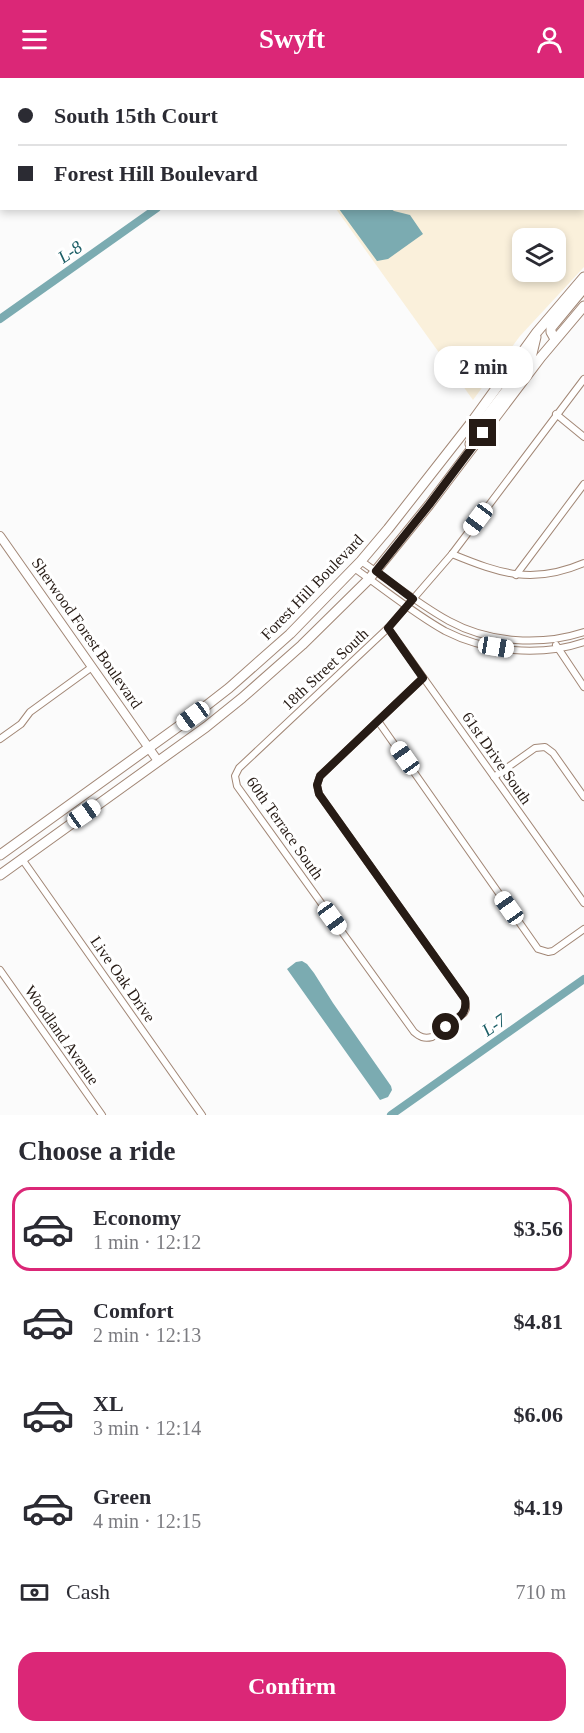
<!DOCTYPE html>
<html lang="en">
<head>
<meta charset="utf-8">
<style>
	body { margin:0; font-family:Georgia,serif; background:#f2f2f3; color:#2b2b33; height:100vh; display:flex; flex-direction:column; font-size:22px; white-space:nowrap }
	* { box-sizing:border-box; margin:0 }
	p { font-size:20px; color:#7c7c81 }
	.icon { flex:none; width:33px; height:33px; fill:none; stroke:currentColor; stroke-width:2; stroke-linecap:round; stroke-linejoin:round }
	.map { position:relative; height:1037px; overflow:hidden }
	.drawer { display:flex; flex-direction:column; background:#fff; flex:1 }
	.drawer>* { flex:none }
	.banner { position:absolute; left:0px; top:0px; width:585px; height:132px; box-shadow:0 3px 9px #0003; display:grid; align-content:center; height:132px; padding:0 18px; background:#fff }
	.fabs { position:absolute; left:512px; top:150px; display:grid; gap:12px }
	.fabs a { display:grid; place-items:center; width:54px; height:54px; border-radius:12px; background:#fff; box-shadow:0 3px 9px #0003; font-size:30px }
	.end { position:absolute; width:27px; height:27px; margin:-14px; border:8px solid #261b15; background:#fff; box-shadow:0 0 0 3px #fff }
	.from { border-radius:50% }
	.bubble { position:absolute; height:42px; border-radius:18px; background:#fff; box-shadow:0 3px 9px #0003; font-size:20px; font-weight:600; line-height:42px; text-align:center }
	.car { position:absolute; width:18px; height:36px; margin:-18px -9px; border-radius:8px; box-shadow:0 0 4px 2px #0007; background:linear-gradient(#fff 24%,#345 0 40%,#fff 0 76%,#345 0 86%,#fff 0) }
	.banner b { display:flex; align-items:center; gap:21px; height:57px; font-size:22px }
	.banner b+b { border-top:2px solid #e1e1e2 }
	.banner i { width:15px; height:15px; background:#2b2b33 }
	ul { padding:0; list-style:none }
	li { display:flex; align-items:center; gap:18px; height:84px; margin:0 12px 9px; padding:0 6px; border:3px solid transparent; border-radius:18px }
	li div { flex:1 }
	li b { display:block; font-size:22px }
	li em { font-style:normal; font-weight:600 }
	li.selected { border-color:#db2777 }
	li>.icon { width:54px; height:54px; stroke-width:1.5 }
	h2 { padding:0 18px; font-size:27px; line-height:72px }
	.pay { display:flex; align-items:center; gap:15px; height:66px; padding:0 18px; font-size:22px }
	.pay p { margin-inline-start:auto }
	.action { display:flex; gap:12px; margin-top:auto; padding:12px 18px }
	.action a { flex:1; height:69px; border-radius:18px; background:#db2777; color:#fff; font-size:24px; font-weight:600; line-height:69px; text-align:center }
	header { display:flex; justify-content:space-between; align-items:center; height:78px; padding:0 18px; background:#db2777; color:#fff; font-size:27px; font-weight:600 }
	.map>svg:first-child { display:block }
	.commercial { fill:#faf0db; fill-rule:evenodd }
	.water { fill:#7babb1 }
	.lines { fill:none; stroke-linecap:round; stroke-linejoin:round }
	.canal { stroke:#7babb1; stroke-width:8 }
	.minor-casing { stroke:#a28776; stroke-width:8 }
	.tertiary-casing { stroke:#a28776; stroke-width:10 }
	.secondary-casing { stroke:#a28776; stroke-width:11 }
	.minor { stroke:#fff; stroke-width:6 }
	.tertiary { stroke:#fff; stroke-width:8 }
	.secondary { stroke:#fff; stroke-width:9 }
	.route { stroke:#261b15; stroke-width:8 }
	.labels { text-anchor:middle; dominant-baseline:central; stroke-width:6; stroke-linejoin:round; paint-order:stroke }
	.street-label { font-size:16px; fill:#261b15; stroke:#fff }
	.water-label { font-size:18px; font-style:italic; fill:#1c5e66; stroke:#fff }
</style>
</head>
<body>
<header><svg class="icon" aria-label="menu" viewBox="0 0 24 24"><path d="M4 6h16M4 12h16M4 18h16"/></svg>Swyft<svg class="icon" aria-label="person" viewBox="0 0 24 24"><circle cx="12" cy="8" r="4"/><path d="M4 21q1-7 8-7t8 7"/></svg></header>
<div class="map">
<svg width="584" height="1037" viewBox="0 0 584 1037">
	<rect width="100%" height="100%" fill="#fbfbfb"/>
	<path class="commercial" d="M349 0H584V189L520 258 473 322 336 131 584 130V2L347 1ZM522 160H555V194H522Z"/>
	<g class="water">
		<path d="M339 131H391L394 133 410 137 423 156 388 181 377 183Z"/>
		<path d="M302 883 307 886 314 895 333 925 391 1008 392 1012 388 1019 380 1022 287 891 296 884Z"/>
	</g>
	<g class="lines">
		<g class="canal">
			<path d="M338 2 340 0"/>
			<path d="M0 241 157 130"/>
			<path d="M391 1037 584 901"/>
		</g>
		<defs>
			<g id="minor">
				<path d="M49 2 51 0"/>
				<path d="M0 22 2 24"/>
				<path d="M556 336 584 359"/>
				<path d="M452 476C501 496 533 507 584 485"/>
				<path d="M361 483C390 503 418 526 449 543 489 565 541 568 584 554"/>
				<path d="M354 490C384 511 413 535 445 553 486 574 540 579 584 564"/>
				<path d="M516 497 584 406"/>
				<path d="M388 550 584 825"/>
				<path d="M556 567 584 609"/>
				<path d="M423 600 320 698 317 707 319 716 465 921 466 931 464 935 432 959C424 961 420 959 414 954L237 708 235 698 239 690 388 550 452 476 584 301"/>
				<path d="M378 643 538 871 548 874 553 873 584 851"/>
				<path d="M0 661 21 646 30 634 92 589"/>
				<path d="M494 699 535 670 545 669 553 675 584 719"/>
				<path d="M22 781 202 1037"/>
				<path d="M0 892 102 1037"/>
			</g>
			<path id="tertiary" d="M0 458 158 683"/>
			<g id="secondary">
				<path d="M555 261 551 254V250L584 210"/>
				<path d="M470 366 479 348 531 280 536 259"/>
				<path d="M0 777 193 638 229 610 290 556 361 483 388 451 471 345 537 254 584 199"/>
				<path d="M0 797 206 649 242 620 302 567 369 501 429 427 541 279 584 228"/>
			</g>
		</defs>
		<use href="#minor" class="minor-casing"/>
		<use href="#tertiary" class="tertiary-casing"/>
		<use href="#secondary" class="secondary-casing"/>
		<use href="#minor" class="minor"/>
		<use href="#tertiary" class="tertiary"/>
		<use href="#secondary" class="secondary"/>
	</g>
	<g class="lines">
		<path class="route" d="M446 949C457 941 468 936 465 921L319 716 317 707 320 698 423 600 388 550 413 521 376 493 429 427 483 355"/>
	</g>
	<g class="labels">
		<g class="street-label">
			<text transform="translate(312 509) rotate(-46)">Forest Hill Boulevard</text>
			<text transform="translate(87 555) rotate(55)">Sherwood Forest Boulevard</text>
			<text transform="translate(325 591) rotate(-43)">18th Street South</text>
			<text transform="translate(497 680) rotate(55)">61st Drive South</text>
			<text transform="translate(285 750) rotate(55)">60th Terrace South</text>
			<text transform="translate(123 901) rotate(55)">Live Oak Drive</text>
			<text transform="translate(62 957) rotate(55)">Woodland Avenue</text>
		</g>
		<g class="water-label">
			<text transform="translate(70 174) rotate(-35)">L-8</text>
			<text transform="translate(494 947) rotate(-35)">L-7</text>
		</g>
	</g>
</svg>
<div class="fabs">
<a><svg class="icon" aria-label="layers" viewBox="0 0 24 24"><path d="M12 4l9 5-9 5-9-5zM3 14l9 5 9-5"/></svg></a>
</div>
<i class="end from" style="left:446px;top:949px"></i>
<i class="end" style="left:483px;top:355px"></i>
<div class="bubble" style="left:434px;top:268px;width:99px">2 min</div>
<i class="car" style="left:478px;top:441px;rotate:217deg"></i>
<i class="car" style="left:496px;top:569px;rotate:99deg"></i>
<i class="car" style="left:193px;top:638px;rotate:234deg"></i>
<i class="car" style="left:405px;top:680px;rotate:325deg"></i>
<i class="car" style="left:84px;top:736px;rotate:55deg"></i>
<i class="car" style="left:509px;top:830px;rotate:325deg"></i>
<i class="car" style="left:332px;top:840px;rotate:144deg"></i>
<div class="banner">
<b><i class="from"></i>South 15th Court</b>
<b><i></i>Forest Hill Boulevard</b>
</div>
</div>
<section class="drawer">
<h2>Choose a ride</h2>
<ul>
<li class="selected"><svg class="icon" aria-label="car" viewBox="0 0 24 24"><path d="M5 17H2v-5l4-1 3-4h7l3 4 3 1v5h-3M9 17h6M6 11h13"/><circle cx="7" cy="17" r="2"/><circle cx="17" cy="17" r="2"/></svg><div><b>Economy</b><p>1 min · 12:12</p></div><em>$3.56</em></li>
<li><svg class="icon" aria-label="car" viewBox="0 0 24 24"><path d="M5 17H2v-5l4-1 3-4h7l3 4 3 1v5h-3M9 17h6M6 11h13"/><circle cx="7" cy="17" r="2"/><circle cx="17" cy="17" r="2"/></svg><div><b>Comfort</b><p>2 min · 12:13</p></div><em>$4.81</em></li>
<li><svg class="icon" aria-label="car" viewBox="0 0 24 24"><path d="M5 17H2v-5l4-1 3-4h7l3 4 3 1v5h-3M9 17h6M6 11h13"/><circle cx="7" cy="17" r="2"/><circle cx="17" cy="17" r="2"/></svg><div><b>XL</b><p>3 min · 12:14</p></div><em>$6.06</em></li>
<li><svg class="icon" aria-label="car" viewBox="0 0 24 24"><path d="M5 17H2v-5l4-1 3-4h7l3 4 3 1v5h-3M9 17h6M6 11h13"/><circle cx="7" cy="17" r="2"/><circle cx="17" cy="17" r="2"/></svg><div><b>Green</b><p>4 min · 12:15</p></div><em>$4.19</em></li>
</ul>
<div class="pay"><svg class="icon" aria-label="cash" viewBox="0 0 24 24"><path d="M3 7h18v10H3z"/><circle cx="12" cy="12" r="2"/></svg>Cash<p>710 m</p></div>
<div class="action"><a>Confirm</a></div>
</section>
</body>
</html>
